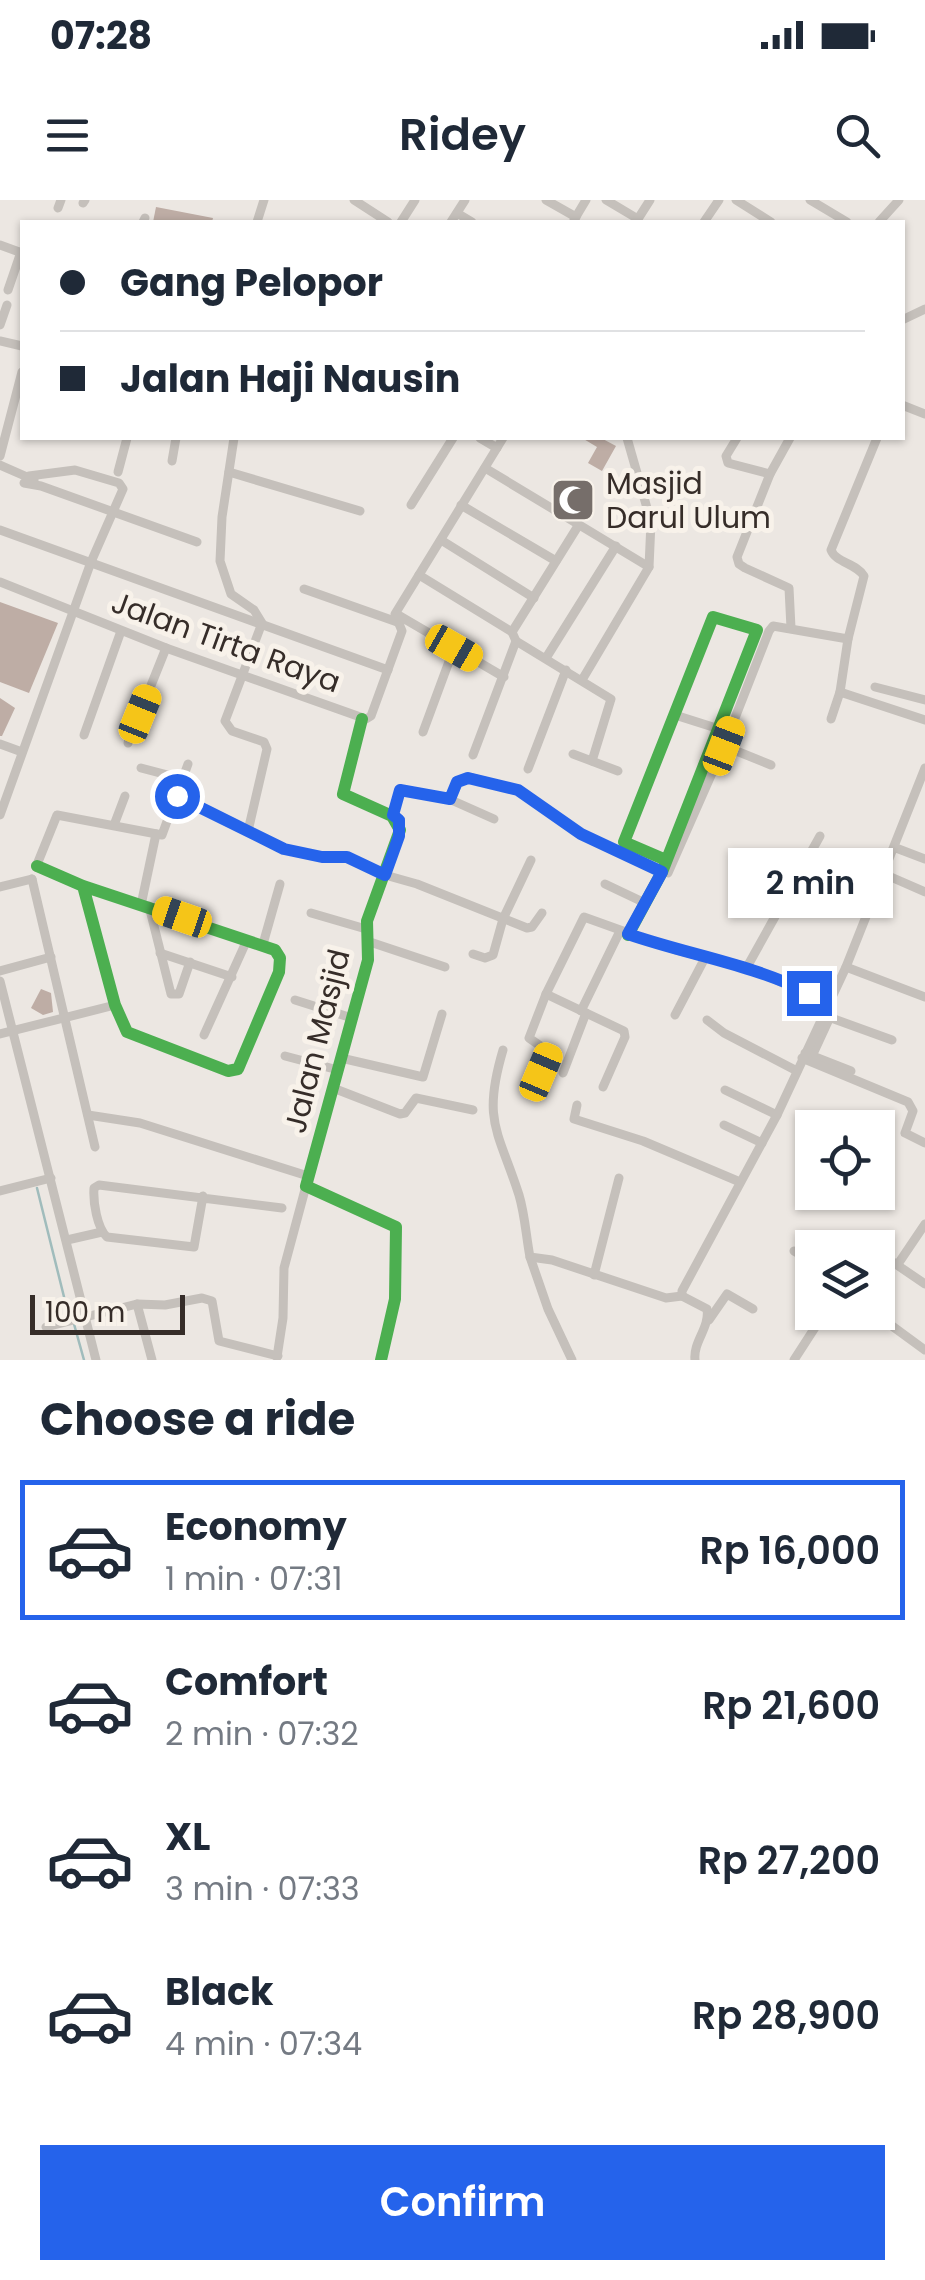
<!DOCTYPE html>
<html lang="en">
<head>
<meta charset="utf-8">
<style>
	body { margin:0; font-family:Poppins,sans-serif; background:#f2f2f3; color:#1f2937; height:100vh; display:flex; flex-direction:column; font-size:38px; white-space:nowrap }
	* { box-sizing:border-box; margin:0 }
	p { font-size:32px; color:#747a83 }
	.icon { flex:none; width:55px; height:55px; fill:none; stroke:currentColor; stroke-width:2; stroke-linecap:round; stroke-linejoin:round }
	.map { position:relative; height:1160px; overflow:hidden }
	.sheet { display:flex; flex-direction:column; background:#fff; flex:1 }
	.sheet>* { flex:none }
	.guide { position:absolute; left:20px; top:20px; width:885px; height:220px; border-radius:0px; box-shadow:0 2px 8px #0004; display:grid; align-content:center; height:220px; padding:0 40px; background:#fff }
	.tools { position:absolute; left:795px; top:910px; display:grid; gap:20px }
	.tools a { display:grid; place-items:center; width:100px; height:100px; border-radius:0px; background:#fff; box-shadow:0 2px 8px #0004; font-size:50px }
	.scale { position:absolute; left:30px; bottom:25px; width:155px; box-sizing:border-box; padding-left:10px; border:5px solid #362d29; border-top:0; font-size:28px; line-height:35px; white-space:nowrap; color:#362d29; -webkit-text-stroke:8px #f8f2ea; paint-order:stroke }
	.end { position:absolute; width:45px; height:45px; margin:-22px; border:12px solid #2563eb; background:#fff; box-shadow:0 0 0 5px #fff }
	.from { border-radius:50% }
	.bubble { position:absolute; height:70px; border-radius:0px; background:#fff; box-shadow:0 2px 8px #0004; font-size:32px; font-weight:600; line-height:70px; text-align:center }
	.car { position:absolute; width:30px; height:60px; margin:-30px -15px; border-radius:12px; box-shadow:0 0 8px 2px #0007; background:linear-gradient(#f5c518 24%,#345 0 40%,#f5c518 0 76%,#345 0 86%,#f5c518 0) }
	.guide b { display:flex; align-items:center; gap:35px; height:95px; font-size:38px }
	.guide b+b { border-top:2px solid #e0e1e3 }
	.guide i { width:25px; height:25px; background:#1f2937 }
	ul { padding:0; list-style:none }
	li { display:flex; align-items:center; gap:30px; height:140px; margin:0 20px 15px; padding:0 20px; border:5px solid transparent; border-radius:0px }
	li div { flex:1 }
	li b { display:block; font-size:38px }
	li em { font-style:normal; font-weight:600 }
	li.on { border-color:#2563eb }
	li>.icon { width:90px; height:90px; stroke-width:1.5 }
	h2 { padding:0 40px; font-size:45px; line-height:120px }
	.action { display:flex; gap:20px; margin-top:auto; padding:20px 40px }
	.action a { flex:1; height:115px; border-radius:0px; background:#2563eb; color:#fff; font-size:40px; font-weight:600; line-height:115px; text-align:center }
	.status { display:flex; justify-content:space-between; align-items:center; height:70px; padding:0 50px; background:#fff; direction:ltr }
	.status svg { height:28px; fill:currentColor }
	header { display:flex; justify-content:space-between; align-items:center; height:130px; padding:0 40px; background:#fff; font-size:45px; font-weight:600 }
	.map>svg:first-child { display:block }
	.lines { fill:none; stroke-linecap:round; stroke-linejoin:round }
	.stream { stroke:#a0bcbc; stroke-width:2.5 }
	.building { fill:#beada5 }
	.street { stroke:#c5c0bb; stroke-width:9 }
	.fast { stroke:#4caf50; stroke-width:12 }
	.route { stroke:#2563eb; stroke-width:12 }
	.labels { text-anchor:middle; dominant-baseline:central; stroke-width:10; stroke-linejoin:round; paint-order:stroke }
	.poi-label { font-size:30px; fill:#362d29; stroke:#f8f2ea; text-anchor:start }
	.street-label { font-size:30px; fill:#362d29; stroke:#f8f2ea }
</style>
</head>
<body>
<div class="status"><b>07:28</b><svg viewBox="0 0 49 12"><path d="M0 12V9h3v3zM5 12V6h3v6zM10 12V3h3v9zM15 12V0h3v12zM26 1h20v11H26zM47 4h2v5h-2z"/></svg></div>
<header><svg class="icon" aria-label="menu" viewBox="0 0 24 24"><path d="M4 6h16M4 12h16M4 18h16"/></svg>Ridey<svg class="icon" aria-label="search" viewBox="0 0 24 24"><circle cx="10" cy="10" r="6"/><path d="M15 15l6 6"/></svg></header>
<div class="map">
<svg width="925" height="1160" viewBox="0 0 925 1160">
	<rect width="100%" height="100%" fill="#ece7e2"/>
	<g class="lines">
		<g class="stream">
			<path d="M37 988 69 1117"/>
			<path d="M74 1124 84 1160"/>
		</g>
	</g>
	<g class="building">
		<path d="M156 7 213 18 212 22H153Z"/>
		<path d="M582 238H601L616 246 602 271 588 263 597 247Z"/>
		<path d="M563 281 593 290 584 318 556 301Z"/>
		<path d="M0 402 58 423 29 493 0 482Z"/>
		<path d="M0 498 15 508 2 536H0Z"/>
		<path d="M41 789 51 793 53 812 43 815 31 808Z"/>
	</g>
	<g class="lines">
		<g class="street">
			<path d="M354 0 388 22"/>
			<path d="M546 0 576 17"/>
			<path d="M606 0 638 19"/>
			<path d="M736 0 771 22"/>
			<path d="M810 0 847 22"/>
			<path d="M83 3 85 0"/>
			<path d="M58 8 61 0"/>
			<path d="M457 13 472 22"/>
			<path d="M574 20 586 0"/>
			<path d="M143 22 145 18"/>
			<path d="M257 22 264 0"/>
			<path d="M401 22 415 0"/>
			<path d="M451 22 465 0"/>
			<path d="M636 22 650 0"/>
			<path d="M704 22 719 0"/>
			<path d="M879 22 899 0"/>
			<path d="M0 45 22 53"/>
			<path d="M8 90 21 52"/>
			<path d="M902 120 925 109"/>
			<path d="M0 125 7 105"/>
			<path d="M0 141 22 146"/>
			<path d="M902 205 925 214"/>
			<path d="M234 238 222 317 220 361 231 394 254 410 262 423 225 521 232 531 264 542 267 549 248 631"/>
			<path d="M480 238 497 248"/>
			<path d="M737 238 726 256 728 263 770 274"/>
			<path d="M790 238 770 274 737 357 739 364 745 368 789 388 791 428"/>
			<path d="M0 256 22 172"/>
			<path d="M172 261 176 238"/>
			<path d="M0 265 34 280"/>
			<path d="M485 268 649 367"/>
			<path d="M118 272 127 238"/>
			<path d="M229 272 360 311"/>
			<path d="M24 283 41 286 197 342"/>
			<path d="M411 305 453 238"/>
			<path d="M461 305 556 361"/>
			<path d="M0 330 388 470"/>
			<path d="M441 340 534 398"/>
			<path d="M419 375 512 432"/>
			<path d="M0 382 166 448 366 519 371 516 402 431 395 414 503 238"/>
			<path d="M304 389 400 423"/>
			<path d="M398 415 504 477"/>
			<path d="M516 441 611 499 592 561"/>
			<path d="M546 458 616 346"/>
			<path d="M582 480 649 367 651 322 627 238"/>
			<path d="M875 487 925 500"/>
			<path d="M840 492 925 520"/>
			<path d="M675 515 716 528"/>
			<path d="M831 519 840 492 848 439"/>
			<path d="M423 532 454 448"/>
			<path d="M84 535 121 431"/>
			<path d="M128 543 166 448"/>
			<path d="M0 544 22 552"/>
			<path d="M724 546 771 565"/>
			<path d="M573 554 618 571"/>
			<path d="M473 555 516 441 512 432 578 326"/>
			<path d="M141 568 183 579"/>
			<path d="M528 569 566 470"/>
			<path d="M177 596 284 649 322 657H347L385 675 417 684 527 728 532 727 542 713"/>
			<path d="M449 599 494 619"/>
			<path d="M0 615 91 362 123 289 119 283 75 270 29 276"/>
			<path d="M393 615 400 590 449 599 457 582 469 577 518 590 581 634 668 673 724 546 769 431 773 426 848 439 864 376C856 363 836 363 831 350L877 238"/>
			<path d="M114 625 125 596"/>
			<path d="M896 648 925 659"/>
			<path d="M806 663 875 697"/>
			<path d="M36 667 57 615 162 635 188 564"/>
			<path d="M884 674 925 692"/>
			<path d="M32 679 95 947"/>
			<path d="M605 684 645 703"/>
			<path d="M0 687 32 679"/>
			<path d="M141 705 156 634"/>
			<path d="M149 706 171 794H179L190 762"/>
			<path d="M311 713 366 729"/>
			<path d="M367 741 445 767"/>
			<path d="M263 744 280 684"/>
			<path d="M160 753 232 777"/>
			<path d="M473 754 485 758 493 755 503 719 531 660"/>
			<path d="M747 767 820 636"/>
			<path d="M846 767 925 797"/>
			<path d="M0 771 51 757"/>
			<path d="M0 781 96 1160"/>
			<path d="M546 794 624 831 625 837 603 887"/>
			<path d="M295 800 352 818"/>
			<path d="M581 811 620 731"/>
			<path d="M675 815 706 756"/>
			<path d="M823 815 892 840"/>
			<path d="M707 820 724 833 797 871"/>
			<path d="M0 834 115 805"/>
			<path d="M204 835 247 740"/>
			<path d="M503 850C482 921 498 930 519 995 525 1015 526 1036 530 1057L552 1060 666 1098 682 1096 707 1109C710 1128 693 1141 695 1160"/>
			<path d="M805 853 851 871"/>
			<path d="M285 856 338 870"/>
			<path d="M812 856 830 817"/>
			<path d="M341 858 423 877 442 814"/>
			<path d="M802 858 908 902 913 911 905 933 925 943"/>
			<path d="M563 873 586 813"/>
			<path d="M333 888 400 914 405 913 416 898 473 910"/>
			<path d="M725 890 777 915"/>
			<path d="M533 891 549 852 529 838 546 794 584 717 676 750 747 767 828 803"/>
			<path d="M577 905 574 919 643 941 740 982"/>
			<path d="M88 915 140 923 308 976"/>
			<path d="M724 925 762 943"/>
			<path d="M0 991 51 978"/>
			<path d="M203 996 194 1047 107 1037C97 1028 93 1002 94 988L99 985 282 1008"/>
			<path d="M67 1040 102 1032"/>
			<path d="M794 1051 812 1061"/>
			<path d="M878 1052 925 1084"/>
			<path d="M530 1057 548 1109 572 1160"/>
			<path d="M898 1064 925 1024"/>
			<path d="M594 1075 619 978"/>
			<path d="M682 1096V1091L777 915 846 767 925 568"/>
			<path d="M137 1104 152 1160"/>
			<path d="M873 1112 925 1150"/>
			<path d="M709 1120 727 1094 753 1109"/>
			<path d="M46 1127 137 1104 165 1105 202 1098 212 1101 219 1141 278 1156"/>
			<path d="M277 1157 283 1118 284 1068 306 986"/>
			<path d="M794 1160 825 1112"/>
		</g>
		<g class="fast">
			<path d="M362 519 343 594 392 616 400 630 367 721 368 760 306 986 396 1027 395 1099 381 1160"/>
			<path d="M37 666 83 686 275 750 280 758 279 772 238 869 228 871 127 832 115 805 83 686"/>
			<path d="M628 735 662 672 757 430 713 417 624 642 666 660"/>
		</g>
	</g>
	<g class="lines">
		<path class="route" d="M177 596 284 649 322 657H347L385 675 399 636V620L393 615 400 590 450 599 457 582 468 578 518 590 581 634 662 672 628 734C689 755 751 764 809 793"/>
	</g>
	<defs>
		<symbol id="mosque-square" viewBox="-11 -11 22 22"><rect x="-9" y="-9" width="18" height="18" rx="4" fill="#766e6a" stroke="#f8f2ea"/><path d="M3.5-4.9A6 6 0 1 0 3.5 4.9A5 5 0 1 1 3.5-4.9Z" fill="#fff"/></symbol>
	</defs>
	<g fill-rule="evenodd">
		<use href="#mosque-square" x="548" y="275" width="50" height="50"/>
	</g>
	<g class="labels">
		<g class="poi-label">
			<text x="606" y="283">Masjid<tspan x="606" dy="34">Darul Ulum</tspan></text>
		</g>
		<g class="street-label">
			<text transform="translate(226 442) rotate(20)">Jalan Tirta Raya</text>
			<text transform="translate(317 841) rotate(-76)">Jalan Masjid</text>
		</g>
	</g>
</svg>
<div class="tools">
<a><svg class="icon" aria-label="locate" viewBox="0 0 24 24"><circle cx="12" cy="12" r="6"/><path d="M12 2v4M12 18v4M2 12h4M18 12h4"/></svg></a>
<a><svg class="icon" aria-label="layers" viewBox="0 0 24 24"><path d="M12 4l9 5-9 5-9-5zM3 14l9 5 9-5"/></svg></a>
</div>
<div class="scale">100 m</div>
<i class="end from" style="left:177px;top:596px"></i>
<i class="end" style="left:809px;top:793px"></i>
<div class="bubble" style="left:728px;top:648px;width:165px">2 min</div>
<i class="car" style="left:454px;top:448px;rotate:120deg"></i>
<i class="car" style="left:140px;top:514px;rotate:22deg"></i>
<i class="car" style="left:724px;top:546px;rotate:21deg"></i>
<i class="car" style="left:182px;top:717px;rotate:289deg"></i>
<i class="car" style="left:541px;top:872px;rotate:23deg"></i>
<div class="guide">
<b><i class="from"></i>Gang Pelopor</b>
<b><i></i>Jalan Haji Nausin</b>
</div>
</div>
<section class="sheet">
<h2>Choose a ride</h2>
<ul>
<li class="on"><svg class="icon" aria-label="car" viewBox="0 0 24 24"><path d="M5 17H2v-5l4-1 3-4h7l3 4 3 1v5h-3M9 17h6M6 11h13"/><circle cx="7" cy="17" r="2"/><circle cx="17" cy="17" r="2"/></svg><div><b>Economy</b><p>1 min · 07:31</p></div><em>Rp 16,000</em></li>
<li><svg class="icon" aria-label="car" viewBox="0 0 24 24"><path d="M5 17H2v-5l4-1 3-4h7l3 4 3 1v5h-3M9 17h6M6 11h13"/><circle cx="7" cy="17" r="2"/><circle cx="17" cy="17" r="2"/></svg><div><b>Comfort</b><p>2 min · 07:32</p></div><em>Rp 21,600</em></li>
<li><svg class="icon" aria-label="car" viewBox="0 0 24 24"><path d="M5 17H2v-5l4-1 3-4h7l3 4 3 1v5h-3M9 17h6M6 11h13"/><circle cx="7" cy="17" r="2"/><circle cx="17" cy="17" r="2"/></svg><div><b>XL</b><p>3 min · 07:33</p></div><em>Rp 27,200</em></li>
<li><svg class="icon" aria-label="car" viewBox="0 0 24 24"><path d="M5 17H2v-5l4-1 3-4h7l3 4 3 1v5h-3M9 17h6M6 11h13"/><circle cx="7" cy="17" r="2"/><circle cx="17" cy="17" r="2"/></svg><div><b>Black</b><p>4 min · 07:34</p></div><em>Rp 28,900</em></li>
</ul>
<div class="action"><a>Confirm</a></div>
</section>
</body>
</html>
